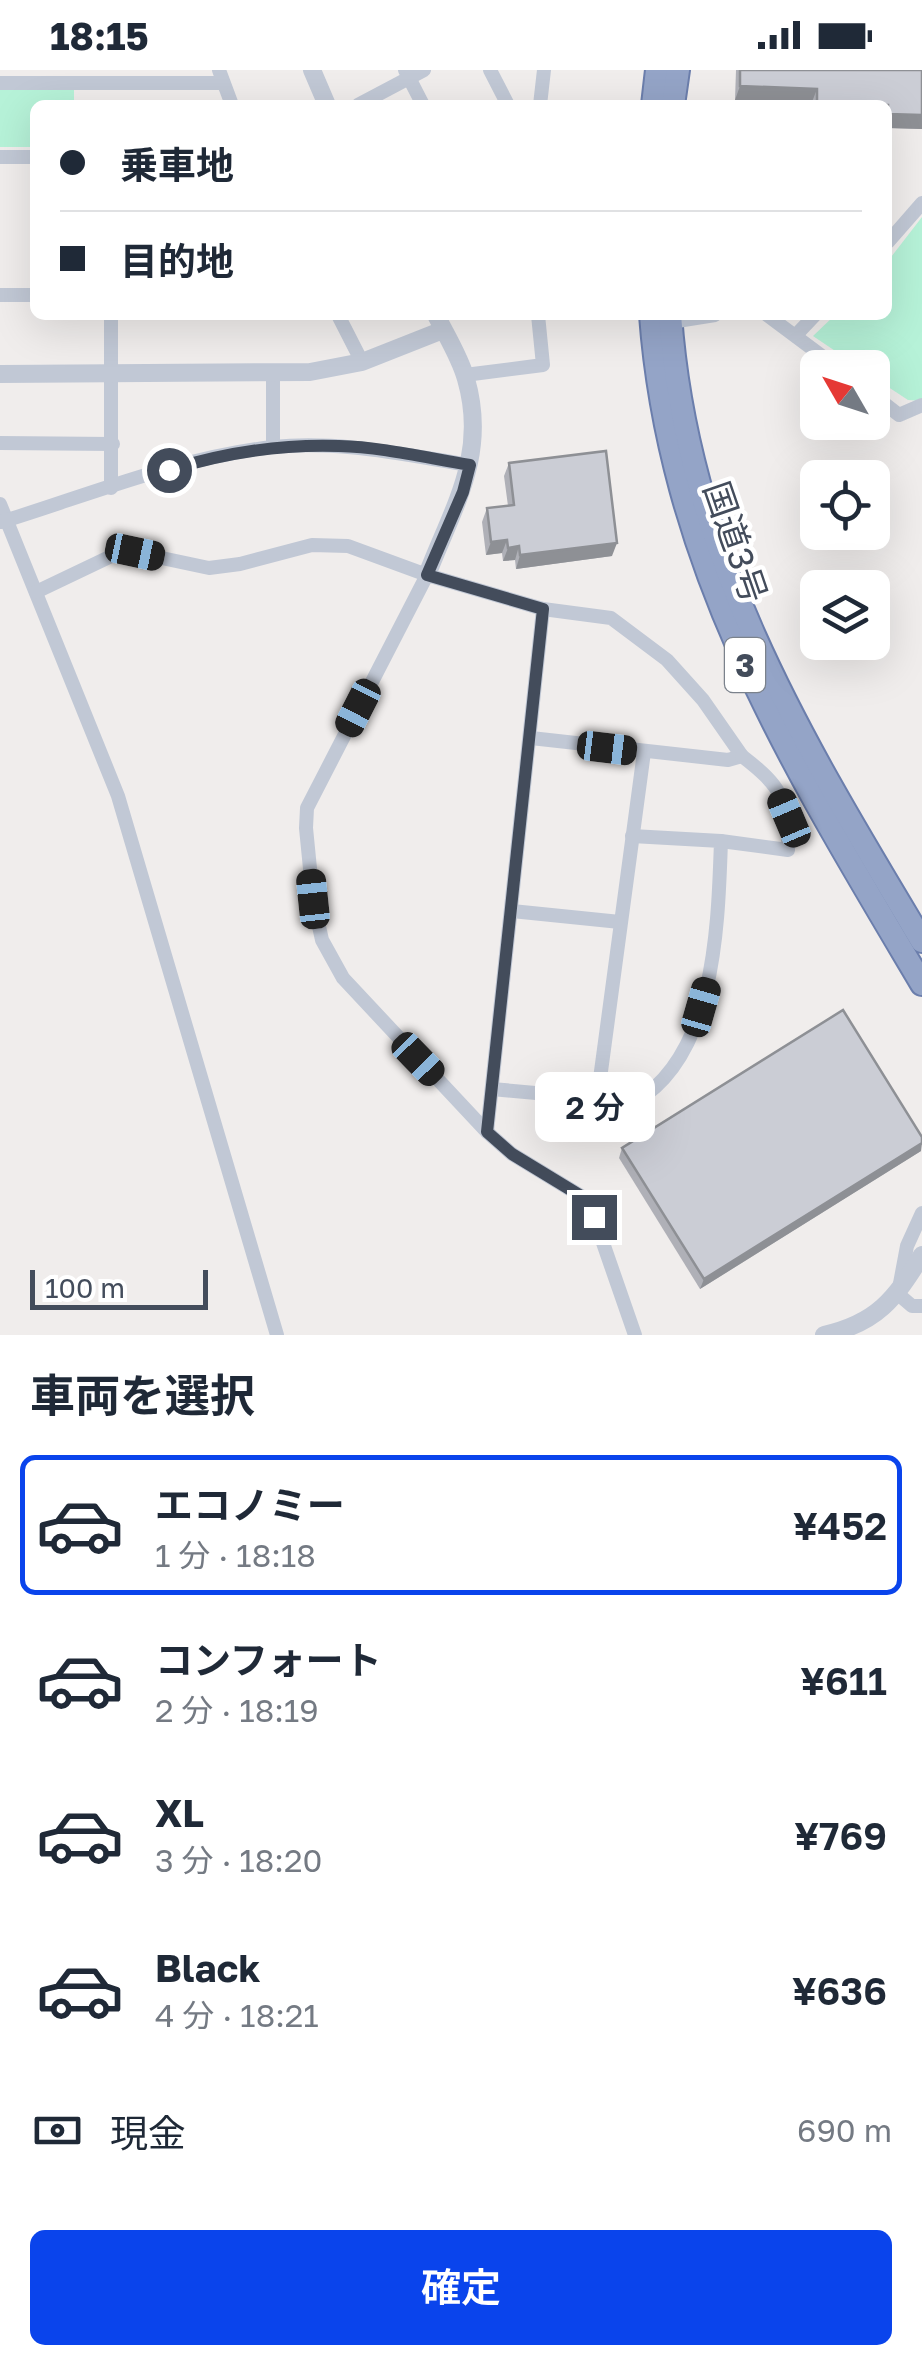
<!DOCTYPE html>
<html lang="ja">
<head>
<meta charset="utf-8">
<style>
	body { margin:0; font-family:"Golos Text","Noto Sans JP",sans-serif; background:#f2f2f3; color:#1f2937; height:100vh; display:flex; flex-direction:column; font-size:38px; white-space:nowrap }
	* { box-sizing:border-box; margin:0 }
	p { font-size:32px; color:#747a83 }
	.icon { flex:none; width:55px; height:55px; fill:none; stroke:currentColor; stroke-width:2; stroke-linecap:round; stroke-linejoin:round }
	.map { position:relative; height:1265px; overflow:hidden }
	.panel { display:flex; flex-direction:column; background:#fff; flex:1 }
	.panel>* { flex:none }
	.guide { position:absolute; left:30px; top:30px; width:862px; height:220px; border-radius:15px; box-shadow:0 10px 40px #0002; display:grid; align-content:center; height:220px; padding:0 30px; background:#fff }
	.needle { width:65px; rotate:309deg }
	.controls { position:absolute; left:800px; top:280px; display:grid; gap:20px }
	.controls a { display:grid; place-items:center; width:90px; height:90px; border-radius:15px; background:#fff; box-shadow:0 10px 40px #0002; font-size:50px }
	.scale { position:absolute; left:30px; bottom:25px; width:178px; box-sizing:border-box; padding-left:10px; border:5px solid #434c5b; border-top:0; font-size:28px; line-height:35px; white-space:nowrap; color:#434c5b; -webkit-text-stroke:8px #fff; paint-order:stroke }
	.end { position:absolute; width:45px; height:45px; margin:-22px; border:12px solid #434c5b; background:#fff; box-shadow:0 0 0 5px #fff }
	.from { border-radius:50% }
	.bubble { position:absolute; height:70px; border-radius:15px; background:#fff; box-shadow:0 10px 40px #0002; font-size:32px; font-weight:600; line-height:70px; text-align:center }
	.car { position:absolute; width:30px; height:60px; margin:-30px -15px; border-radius:12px; box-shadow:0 0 8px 2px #0007; background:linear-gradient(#222 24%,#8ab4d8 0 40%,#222 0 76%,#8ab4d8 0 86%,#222 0) }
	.guide b { display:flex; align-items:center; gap:35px; height:95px; font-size:38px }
	.guide b+b { border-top:2px solid #e0e1e3 }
	.guide i { width:25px; height:25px; background:#1f2937 }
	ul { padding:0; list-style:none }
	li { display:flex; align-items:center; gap:30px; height:140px; margin:0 20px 15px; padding:0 10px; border:5px solid transparent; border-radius:15px }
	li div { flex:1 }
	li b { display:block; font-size:38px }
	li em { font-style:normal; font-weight:600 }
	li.on { border-color:#0a44ec }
	li>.icon { width:90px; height:90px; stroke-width:1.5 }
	h2 { padding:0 30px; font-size:45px; line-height:120px }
	.pay { display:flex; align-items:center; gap:25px; height:110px; padding:0 30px; font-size:38px }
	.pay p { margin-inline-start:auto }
	.primary-button { display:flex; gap:20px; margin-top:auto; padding:20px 30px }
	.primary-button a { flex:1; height:115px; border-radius:15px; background:#0a44ec; color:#fff; font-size:40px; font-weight:600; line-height:115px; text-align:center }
	.status { display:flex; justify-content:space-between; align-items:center; height:70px; padding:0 50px; background:#fff; direction:ltr }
	.status svg { height:28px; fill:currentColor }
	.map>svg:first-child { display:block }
	.green { fill:#b6f2d8 }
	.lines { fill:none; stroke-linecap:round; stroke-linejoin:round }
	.trunk-casing { stroke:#6b7eac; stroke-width:26 }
	.minor { stroke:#c1c8d5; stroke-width:14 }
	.tertiary { stroke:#c1c8d5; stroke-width:18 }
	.trunk { stroke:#94a4c7; stroke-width:22 }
	.wall { fill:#afb0b7 }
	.shaded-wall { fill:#8e9095 }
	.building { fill:#cbcdd5; stroke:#8e9095; stroke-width:2.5 }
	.route { stroke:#434c5b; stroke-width:12 }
	.labels { text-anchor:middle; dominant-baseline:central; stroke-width:9; stroke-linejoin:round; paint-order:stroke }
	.shield { fill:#fff; stroke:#7b828c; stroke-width:2.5 }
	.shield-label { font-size:32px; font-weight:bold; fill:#434c5b }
	.street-label { font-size:35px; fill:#434c5b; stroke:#fff }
</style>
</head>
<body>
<div class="status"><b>18:15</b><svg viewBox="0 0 49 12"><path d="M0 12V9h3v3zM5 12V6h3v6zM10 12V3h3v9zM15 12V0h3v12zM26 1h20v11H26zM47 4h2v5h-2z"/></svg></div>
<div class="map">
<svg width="922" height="1265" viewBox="0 0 922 1265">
	<rect width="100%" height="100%" fill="#f0edec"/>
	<g class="green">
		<path d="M0 18H74V35H35V77H0Z"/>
		<path d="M922 147V331L908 330 873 307 872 298 859 297 813 266 835 245H888V191Z"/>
	</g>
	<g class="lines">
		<defs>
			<g id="trunk">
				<path d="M653 35 657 0"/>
				<path d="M673 35 678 0"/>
				<path d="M651 245C670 501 795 700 922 914"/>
				<path d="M670 245C687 484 802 671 922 871"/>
			</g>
		</defs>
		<use href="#trunk" class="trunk-casing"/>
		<g class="minor">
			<path d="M219 0 232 35"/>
			<path d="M405 0 423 35"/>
			<path d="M490 0 508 35"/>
			<path d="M0 13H223"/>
			<path d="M358 35 424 0"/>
			<path d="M540 35 544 0"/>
			<path d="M0 87H35"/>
			<path d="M888 172 922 133"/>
			<path d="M0 225H35"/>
			<path d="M338 245 362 292"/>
			<path d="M767 245 838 298"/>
			<path d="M671 252 715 245"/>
			<path d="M796 265 815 245"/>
			<path d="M273 304V377"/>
			<path d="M465 305 543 295 538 245"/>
			<path d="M872 324 899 345 922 335"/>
			<path d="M0 373 113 374"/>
			<path d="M111 418V245"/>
			<path d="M0 434 118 726 277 1265"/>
			<path d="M1 452C89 425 181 387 273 377 339 370 405 385 470 395"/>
			<path d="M427 505 307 738 306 758 313 829 322 870 343 908 487 1062 512 1084 581 1126 594 1147 635 1265"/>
			<path d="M36 522 124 480 209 498 240 494 312 475 348 476 427 505 543 539 611 548 667 590 703 630 742 686 728 690 531 668"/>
			<path d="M721 771 788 780C790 731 781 716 742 686"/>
			<path d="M512 841 620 852"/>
			<path d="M492 1019 635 1032C716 985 718 854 721 771L632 766"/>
			<path d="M597 1031 644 682"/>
			<path d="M487 1062 543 539"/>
			<path d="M922 1143 907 1176 898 1224 912 1236H922"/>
		</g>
		<g class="tertiary">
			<path d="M312 0 327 35"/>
			<path d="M0 304 310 302 362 292 443 260"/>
			<path d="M427 505C453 437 488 385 466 309 460 287 446 265 436 245"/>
			<path d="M824 1265C877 1253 895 1229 922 1185"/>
		</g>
		<use href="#trunk" class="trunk"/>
	</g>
	<g class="wall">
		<path d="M736 0H922V59L888 58V35H812V32L735 30Z"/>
		<path d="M509 393 612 486 516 499 515 490 503 491 502 483 486 485 482 452 487 438 508 436 504 406Z"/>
		<path d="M622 1078 921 1081 700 1219 619 1088Z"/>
	</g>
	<g class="shaded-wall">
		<path d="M740 16 817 19 812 32 735 30Z"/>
		<path d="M888 44 922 45V59L888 58Z"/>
		<path d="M507 470 502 483 486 485 491 472Z"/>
		<path d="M617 473 612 486 516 499 520 485Z"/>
		<path d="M519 476 515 490 503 491 508 478Z"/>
		<path d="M922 1073 921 1081 700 1219 704 1209Z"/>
	</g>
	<g class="building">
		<path d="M740 0H922V45L888 44V35H817V19L740 16Z"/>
		<path d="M606 381 617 473 520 485 519 476 508 478 507 470 491 472 487 438 514 435 509 393Z"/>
		<path d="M843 940 922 1067V1073L704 1209 622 1078Z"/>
	</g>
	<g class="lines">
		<path class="route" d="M169 400C224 383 281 374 339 376 382 377 427 388 470 395L463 422 427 505 543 539 487 1062 512 1084 581 1126 594 1147"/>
	</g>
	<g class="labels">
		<rect class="shield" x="725" y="568" width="40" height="54" rx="8"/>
		<g class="shield-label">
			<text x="745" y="595">3</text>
		</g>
		<g class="street-label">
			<text transform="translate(736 472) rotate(71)">国道3号</text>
		</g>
	</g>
</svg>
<div class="controls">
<a><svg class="needle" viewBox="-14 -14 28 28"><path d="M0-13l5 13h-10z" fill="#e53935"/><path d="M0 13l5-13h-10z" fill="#747a83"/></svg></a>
<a><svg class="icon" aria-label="locate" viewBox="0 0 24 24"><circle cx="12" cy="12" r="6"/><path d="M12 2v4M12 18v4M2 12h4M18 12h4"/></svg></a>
<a><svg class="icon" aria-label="layers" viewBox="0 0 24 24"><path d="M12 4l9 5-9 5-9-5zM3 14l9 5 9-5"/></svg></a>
</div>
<div class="scale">100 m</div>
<i class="end from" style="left:169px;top:400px"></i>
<i class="end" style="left:594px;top:1147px"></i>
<div class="bubble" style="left:535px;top:1002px;width:120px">2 分</div>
<i class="car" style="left:135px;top:482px;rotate:102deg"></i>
<i class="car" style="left:358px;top:638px;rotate:207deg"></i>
<i class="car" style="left:607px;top:678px;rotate:97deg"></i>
<i class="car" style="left:789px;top:748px;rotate:337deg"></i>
<i class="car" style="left:313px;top:829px;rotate:354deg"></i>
<i class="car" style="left:701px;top:937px;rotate:16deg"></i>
<i class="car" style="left:418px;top:989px;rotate:136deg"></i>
<div class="guide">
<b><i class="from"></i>乗車地</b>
<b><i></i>目的地</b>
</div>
</div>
<section class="panel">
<h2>車両を選択</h2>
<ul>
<li class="on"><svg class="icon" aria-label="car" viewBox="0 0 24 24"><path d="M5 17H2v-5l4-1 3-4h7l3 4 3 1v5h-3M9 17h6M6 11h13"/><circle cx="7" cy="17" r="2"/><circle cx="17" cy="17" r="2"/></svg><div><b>エコノミー</b><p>1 分 · 18:18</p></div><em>¥452</em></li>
<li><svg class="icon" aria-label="car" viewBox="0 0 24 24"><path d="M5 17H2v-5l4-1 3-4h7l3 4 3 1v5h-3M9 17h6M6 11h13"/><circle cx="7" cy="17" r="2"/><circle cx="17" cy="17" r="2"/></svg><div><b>コンフォート</b><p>2 分 · 18:19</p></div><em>¥611</em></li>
<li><svg class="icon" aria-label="car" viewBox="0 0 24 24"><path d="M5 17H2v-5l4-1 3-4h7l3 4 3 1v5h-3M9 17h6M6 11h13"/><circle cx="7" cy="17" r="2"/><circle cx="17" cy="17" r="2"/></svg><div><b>XL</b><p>3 分 · 18:20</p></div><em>¥769</em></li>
<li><svg class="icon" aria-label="car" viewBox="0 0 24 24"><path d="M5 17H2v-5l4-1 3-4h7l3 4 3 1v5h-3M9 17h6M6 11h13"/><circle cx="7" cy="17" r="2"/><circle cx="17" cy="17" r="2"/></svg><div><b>Black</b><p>4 分 · 18:21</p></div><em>¥636</em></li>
</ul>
<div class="pay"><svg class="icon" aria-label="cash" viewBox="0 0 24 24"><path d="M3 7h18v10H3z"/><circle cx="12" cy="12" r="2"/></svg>現金<p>690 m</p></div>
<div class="primary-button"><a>確定</a></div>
</section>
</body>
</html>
